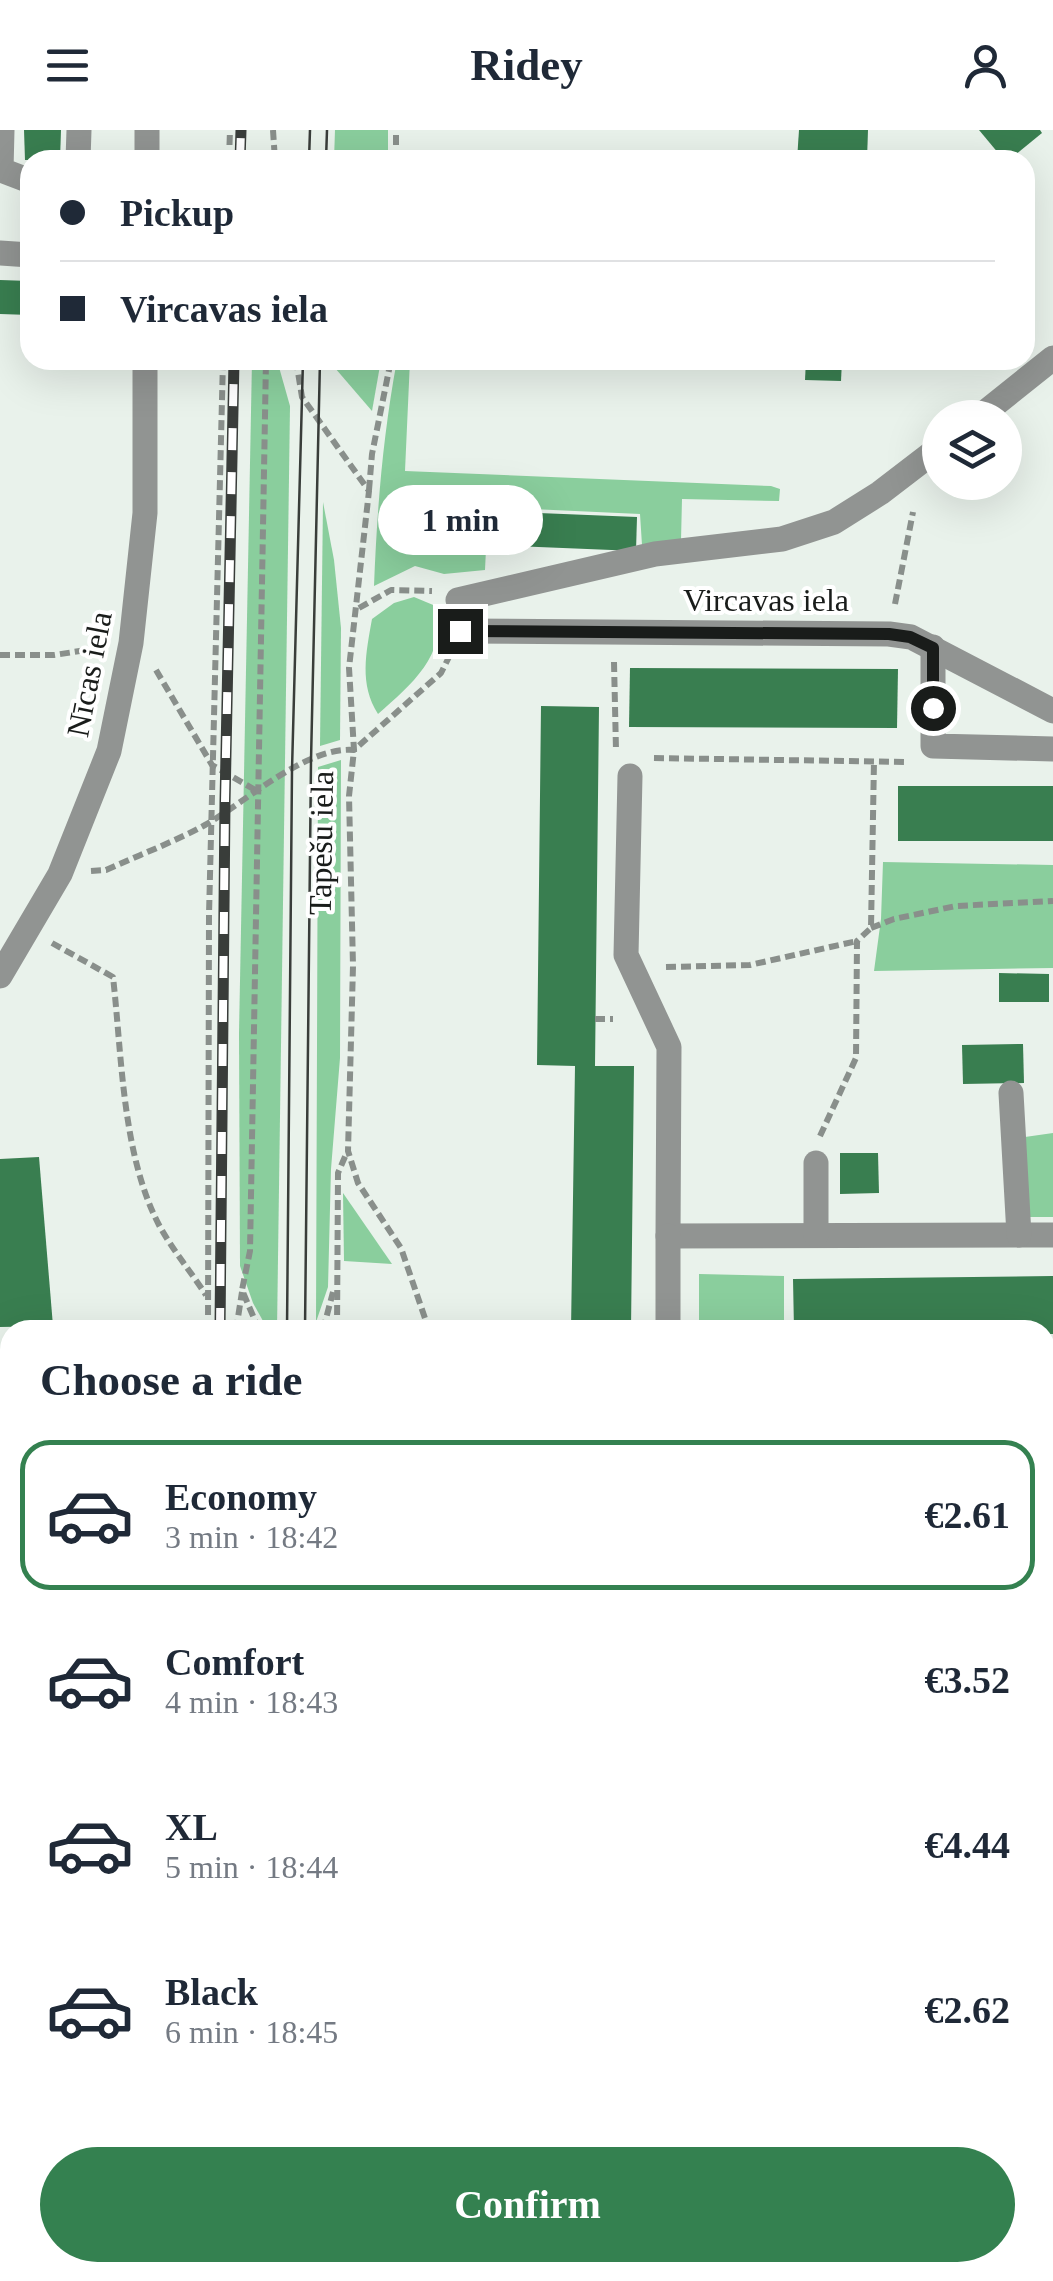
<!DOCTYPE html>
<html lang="en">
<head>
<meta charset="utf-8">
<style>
	body { margin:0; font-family:Georgia,serif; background:#f2f2f3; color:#1f2937; height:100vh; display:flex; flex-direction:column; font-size:38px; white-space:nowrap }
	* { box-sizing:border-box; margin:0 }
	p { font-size:32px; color:#747a83 }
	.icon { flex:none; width:55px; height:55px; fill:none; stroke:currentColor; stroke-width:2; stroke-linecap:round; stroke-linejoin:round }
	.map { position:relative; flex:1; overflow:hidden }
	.panel { position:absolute; left:0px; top:1190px; width:1055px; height:962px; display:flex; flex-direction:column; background:#fff; border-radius:30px 30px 0 0; box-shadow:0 10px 40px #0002 }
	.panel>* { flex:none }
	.banner { position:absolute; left:20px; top:20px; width:1015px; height:220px; border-radius:30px; box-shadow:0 10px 40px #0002; display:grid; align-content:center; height:220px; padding:0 40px; background:#fff }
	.tools { position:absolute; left:922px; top:270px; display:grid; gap:20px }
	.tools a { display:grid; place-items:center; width:100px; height:100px; border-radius:50%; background:#fff; box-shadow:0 10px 40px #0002; font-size:50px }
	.end { position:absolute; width:45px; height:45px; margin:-22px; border:12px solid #191c1a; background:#fff; box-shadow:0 0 0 5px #fff }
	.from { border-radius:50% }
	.bubble { position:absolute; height:70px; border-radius:35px; background:#fff; box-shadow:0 10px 40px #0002; font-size:32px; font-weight:700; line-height:70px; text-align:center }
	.banner b { display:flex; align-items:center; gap:35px; height:95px; font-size:38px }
	.banner b+b { border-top:2px solid #e0e1e3 }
	.banner i { width:25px; height:25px; background:#1f2937 }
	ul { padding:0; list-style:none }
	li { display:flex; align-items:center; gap:30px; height:150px; margin:0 20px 15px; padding:0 20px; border:5px solid transparent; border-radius:30px }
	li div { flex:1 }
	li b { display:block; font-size:38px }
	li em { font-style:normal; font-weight:700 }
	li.active { border-color:#348150 }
	li>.icon { width:90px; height:90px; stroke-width:1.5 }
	h2 { padding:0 40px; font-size:45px; line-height:120px }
	.cta { display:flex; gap:20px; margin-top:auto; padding:20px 40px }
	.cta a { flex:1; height:115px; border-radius:60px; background:#348150; color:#fff; font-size:40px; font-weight:700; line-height:115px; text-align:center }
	header { display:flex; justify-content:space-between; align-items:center; height:130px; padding:0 40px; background:#fff; font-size:45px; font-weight:700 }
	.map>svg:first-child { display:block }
	.green { fill:#8ace9d }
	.water { fill:#68ad7c; stroke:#50825f; stroke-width:2.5 }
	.building { fill:#397e50 }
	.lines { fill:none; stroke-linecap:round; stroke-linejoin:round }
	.path { stroke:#898f8b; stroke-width:6; stroke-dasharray:10 5; stroke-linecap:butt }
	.minor { stroke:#919492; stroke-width:25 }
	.tram { stroke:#393d3a; stroke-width:2.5 }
	.rail-casing { stroke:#393d3a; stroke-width:11 }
	.rail { stroke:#fff; stroke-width:8; stroke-dasharray:22; stroke-linecap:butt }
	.route { stroke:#191c1a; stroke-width:12 }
	.labels { text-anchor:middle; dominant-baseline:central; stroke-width:8; stroke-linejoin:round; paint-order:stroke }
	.street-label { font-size:32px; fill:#191c1a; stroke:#fff }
</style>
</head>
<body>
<header><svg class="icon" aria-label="menu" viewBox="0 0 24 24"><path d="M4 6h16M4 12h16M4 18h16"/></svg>Ridey<svg class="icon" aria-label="person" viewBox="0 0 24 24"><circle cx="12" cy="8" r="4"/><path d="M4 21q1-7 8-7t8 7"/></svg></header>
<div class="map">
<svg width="1053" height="2151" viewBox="0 0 1053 2151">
	<rect width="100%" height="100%" fill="#e9f2eb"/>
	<g class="green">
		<path d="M335 0H388V30H334Z"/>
		<path d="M252 230H277L290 276 277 1200H268L253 1173 240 1136 239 903Z"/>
		<path d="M335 230H381L372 281 335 238Z"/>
		<path d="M397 230H410L405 341 771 356 780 359 779 371 682 369 681 411 642 415 640 384 488 377 485 440 444 444 415 436 374 456C377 379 383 305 397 230Z"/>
		<path d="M323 372 334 430 341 498 340 610 320 616Z"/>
		<path d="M414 467 438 477C446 526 412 554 378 584 359 554 366 523 372 489L394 473Z"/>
		<path d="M341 630 340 928 331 1039 328 1157 316 1192 318 637Z"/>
		<path d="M883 732 1053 735V838L874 841 881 789Z"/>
		<path d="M1053 1003V1087H1027L1025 1007Z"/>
		<path d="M343 1063 392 1134 344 1131Z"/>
		<path d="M699 1144 784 1146V1200H699Z"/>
		<path d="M1045 1224H1053V1359L1045 1364Z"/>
	</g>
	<path class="water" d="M10 2074V2142L65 2143 70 2151H0V2088Z"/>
	<g class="building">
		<path d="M24 0H61L60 30H25Z"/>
		<path d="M799 0H868L867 30H797Z"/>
		<path d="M979 0H1040L1042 3 1009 30H1004Z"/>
		<path d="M0 150 30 151V185L0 184Z"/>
		<path d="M806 230H842L841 251 805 250Z"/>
		<path d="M437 381 439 414 422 415 420 382Z"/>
		<path d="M489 381 637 387 636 421 488 415Z"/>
		<path d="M630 538 898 539 897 598 629 597Z"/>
		<path d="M541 576 599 577 595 936H634L631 1200H571L575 936 537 935Z"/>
		<rect x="898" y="656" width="155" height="55"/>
		<path d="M999 843 1049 844V872H999Z"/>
		<path d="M1023 914 1024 953 963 954 962 915Z"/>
		<path d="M840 1023H878L879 1063 840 1064Z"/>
		<path d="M39 1027 53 1196 0 1197V1029Z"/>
		<path d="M1053 1146V1204H1045V1200H794L793 1149Z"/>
		<path d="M1053 1454V1502L1045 1491V1460Z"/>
		<path d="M1053 1855V1902L1045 1892V1862Z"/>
		<path d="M589 2142H673L679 2151H596Z"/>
	</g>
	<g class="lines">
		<g class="path">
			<path d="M273 0 275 30"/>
			<path d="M229 30 230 0"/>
			<path d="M396 30V0"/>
			<path d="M296 230 302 267 369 361 349 538 354 620 349 666 353 836 348 1021 358 1053 401 1118 429 1200"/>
			<path d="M369 360 372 324 391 230"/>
			<path d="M895 474 913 382"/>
			<path d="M359 478 391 460 432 461"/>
			<path d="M0 525H54L100 518"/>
			<path d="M614 532 616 620"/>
			<path d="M156 540 212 635 257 661"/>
			<path d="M654 628 907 632"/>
			<path d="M91 741 106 740C139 725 174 712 205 695 246 672 306 616 354 620L441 543 449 527"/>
			<path d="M871 798 894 789 956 776 1053 771"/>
			<path d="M52 813 113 847C122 926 122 1024 159 1095 172 1119 191 1142 206 1165"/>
			<path d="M666 837 750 835 857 811"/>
			<path d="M595 889H613"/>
			<path d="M820 1006 856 928 857 811 871 798 874 631"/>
			<path d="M208 1200 209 785 223 230"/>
			<path d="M236 1200 242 1162"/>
			<path d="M259 1200 242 1160 250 1121 266 230"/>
			<path d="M323 1200 333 1162"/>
			<path d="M337 1200 338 1043 347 1022"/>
			<path d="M1045 1285H1053"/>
			<path d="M198 2142 199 2151"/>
			<path d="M238 2142 239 2151"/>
			<path d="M320 2142 321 2151"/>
		</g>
		<g class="minor">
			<path d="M2 0 1 40 30 51"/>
			<path d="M78 30 79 0"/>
			<path d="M147 30V0"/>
			<path d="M0 123 30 125"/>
			<path d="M978 288 1053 228"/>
			<path d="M458 470 655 424 782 409 834 392 880 363 940 317"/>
			<path d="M460 501 889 504 911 507 1053 581"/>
			<path d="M933 517V616L1053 619"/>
			<path d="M630 646 626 825 669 917 668 1106 1053 1105"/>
			<path d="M0 846 60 744 109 621 131 513 145 383V230"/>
			<path d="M1011 963 1019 1105"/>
			<path d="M816 1033V1105"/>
			<path d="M668 1106V1200"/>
			<path d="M1045 1411 1053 1405"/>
			<path d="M1045 1678 1053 1688"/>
			<path d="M1045 2136 1053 2147"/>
			<path d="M438 2142 439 2151"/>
			<path d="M737 2142 744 2151"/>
			<path d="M114 2151V2142"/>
		</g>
		<g class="tram">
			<path d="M309 30 310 0"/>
			<path d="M326 30 327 0"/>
			<path d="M287 1200 292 640 303 230"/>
			<path d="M305 1200 311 631 320 230"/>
			<path d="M283 2142V2151"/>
			<path d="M300 2142 301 2151"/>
		</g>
		<defs>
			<g id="rail">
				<path d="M240 30 241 0"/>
				<path d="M220 1200 225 672 234 230"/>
				<path d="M220 2142V2151"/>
			</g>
		</defs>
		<use href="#rail" class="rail-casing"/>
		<use href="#rail" class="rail"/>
	</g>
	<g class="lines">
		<path class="route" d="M460 501 889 504 910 507 933 518V578"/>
	</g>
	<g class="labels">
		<g class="street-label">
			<text x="766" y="470">Vircavas iela</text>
			<text transform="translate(89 544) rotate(-79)">Nīcas iela</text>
			<text transform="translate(321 713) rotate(-89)">Tapešu iela</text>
		</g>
	</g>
</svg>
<div class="tools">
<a><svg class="icon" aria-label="layers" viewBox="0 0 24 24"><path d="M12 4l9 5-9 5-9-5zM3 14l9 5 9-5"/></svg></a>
</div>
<i class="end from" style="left:933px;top:578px"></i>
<i class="end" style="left:460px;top:501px"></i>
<div class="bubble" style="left:378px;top:355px;width:165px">1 min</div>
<div class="banner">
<b><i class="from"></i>Pickup</b>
<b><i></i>Vircavas iela</b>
</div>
<section class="panel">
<h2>Choose a ride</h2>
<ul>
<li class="active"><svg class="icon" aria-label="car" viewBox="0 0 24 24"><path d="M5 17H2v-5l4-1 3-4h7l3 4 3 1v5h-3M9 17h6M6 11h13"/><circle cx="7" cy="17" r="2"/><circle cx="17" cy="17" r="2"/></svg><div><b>Economy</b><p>3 min · 18:42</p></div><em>€2.61</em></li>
<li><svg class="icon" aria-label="car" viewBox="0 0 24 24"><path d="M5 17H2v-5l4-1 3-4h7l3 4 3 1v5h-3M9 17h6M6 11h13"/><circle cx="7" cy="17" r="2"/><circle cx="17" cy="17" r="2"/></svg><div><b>Comfort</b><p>4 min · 18:43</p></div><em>€3.52</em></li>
<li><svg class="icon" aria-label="car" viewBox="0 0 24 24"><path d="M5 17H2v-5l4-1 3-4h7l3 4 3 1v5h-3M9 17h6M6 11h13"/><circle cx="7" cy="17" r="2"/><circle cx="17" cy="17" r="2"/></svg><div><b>XL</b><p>5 min · 18:44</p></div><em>€4.44</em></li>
<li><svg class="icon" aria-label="car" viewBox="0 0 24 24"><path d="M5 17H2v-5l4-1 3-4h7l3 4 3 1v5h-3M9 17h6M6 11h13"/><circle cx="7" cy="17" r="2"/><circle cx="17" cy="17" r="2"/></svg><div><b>Black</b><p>6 min · 18:45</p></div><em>€2.62</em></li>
</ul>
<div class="cta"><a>Confirm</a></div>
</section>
</div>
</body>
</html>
